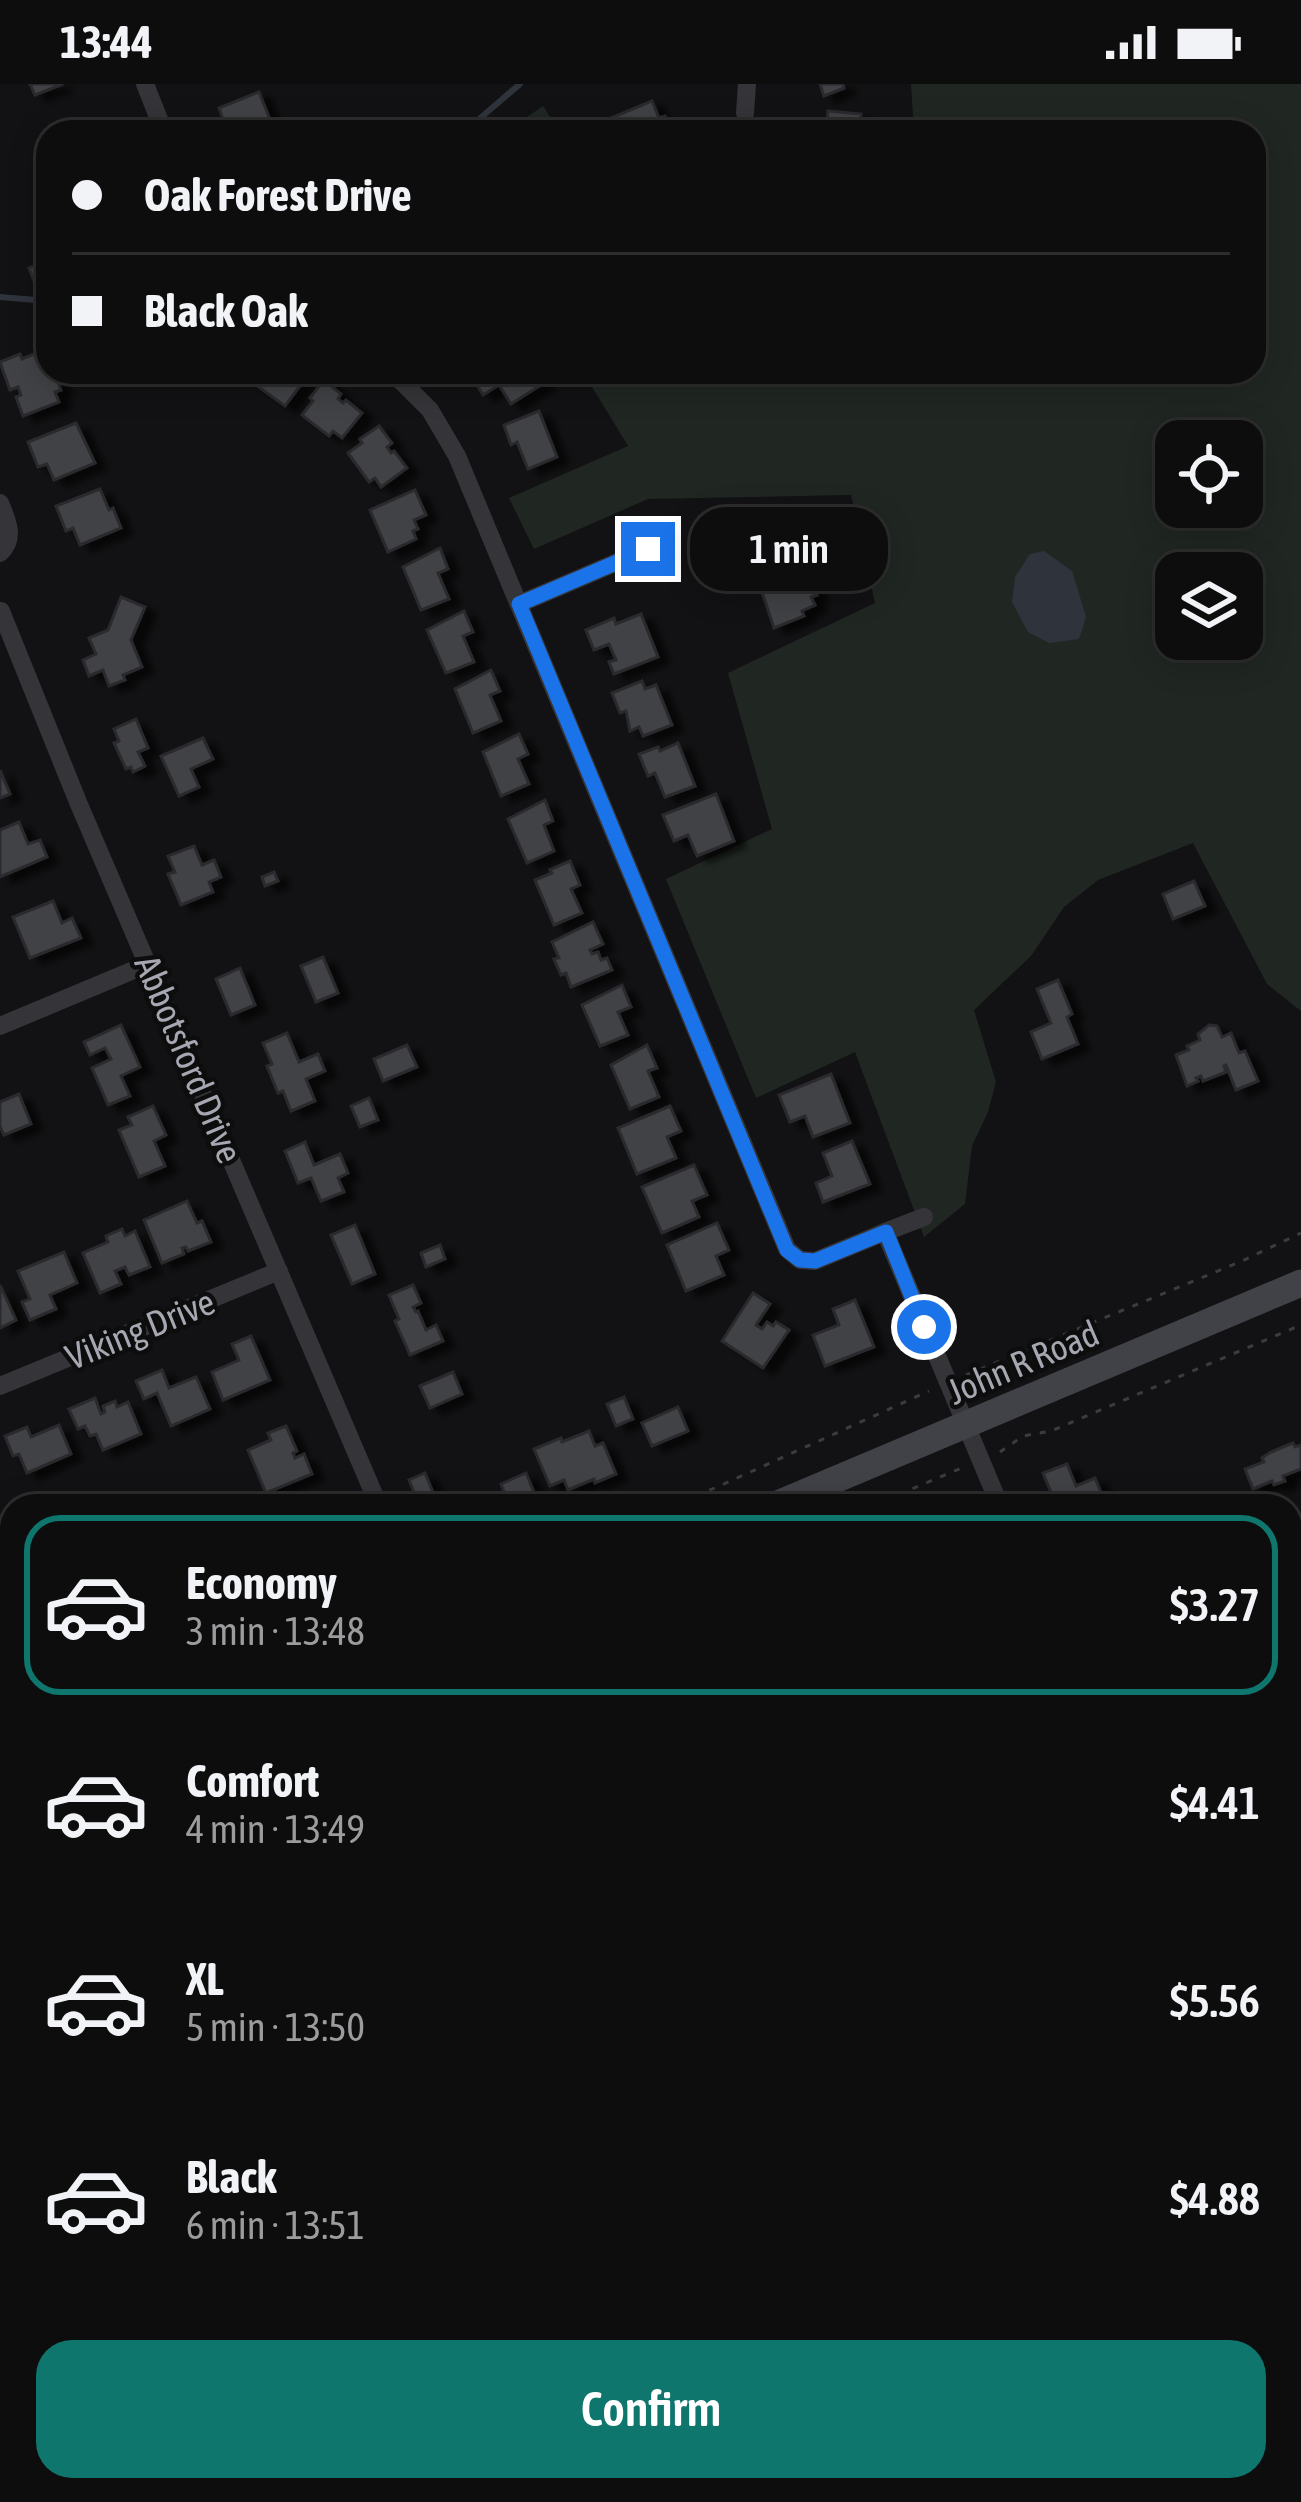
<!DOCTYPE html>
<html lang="en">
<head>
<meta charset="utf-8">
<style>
	body { margin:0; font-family:"Asap Condensed",sans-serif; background:#171617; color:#f1f3f6; height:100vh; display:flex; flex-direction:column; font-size:45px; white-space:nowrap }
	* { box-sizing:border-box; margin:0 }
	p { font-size:39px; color:#9b9c9e }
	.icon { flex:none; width:66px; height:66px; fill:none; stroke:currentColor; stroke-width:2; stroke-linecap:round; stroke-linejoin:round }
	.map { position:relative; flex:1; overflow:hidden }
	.sheet { position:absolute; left:0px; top:1410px; width:1302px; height:1008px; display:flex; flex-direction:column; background:#0e0d0e; border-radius:36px 36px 0 0; box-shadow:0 6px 30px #0003,0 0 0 3px #2e2d2e }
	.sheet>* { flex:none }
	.hud { position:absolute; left:36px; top:36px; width:1230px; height:264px; border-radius:36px; box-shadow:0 6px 30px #0003,0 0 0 3px #2e2d2e; display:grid; align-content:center; height:264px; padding:0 36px; background:#0e0d0e }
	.fabs { position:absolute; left:1155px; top:336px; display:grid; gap:24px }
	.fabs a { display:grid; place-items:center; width:108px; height:108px; border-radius:24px; background:#0e0d0e; box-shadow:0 6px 30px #0003,0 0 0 3px #2e2d2e; font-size:60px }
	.end { position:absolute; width:54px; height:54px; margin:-27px; border:15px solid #1a73e8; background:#fff; box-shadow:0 0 0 6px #fff }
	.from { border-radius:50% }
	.bubble { position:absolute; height:84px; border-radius:36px; background:#0e0d0e; box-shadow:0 6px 30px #0003,0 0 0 3px #2e2d2e; font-size:39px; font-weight:600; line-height:84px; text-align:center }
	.hud b { display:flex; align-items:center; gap:42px; height:114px; font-size:45px }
	.hud b+b { border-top:3px solid #2e2d2e }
	.hud i { width:30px; height:30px; background:#f1f3f6 }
	ul { padding:21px 0 0; list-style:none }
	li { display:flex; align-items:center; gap:36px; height:180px; margin:0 24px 18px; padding:0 12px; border:6px solid transparent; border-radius:36px }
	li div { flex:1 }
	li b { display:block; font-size:45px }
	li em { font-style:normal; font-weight:600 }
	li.current { border-color:#0f766e }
	li>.icon { width:108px; height:108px; stroke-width:1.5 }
	.button { display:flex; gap:24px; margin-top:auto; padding:24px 36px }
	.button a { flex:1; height:138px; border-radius:36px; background:#0f766e; color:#fff; font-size:48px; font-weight:600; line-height:138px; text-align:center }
	.status { display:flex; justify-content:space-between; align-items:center; height:84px; padding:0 60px; background:#0e0d0e; direction:ltr }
	.status svg { height:33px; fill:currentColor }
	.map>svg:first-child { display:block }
	.green { fill:#202722; fill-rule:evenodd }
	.water { fill:#2f343c }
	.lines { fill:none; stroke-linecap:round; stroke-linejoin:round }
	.stream { stroke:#2f343c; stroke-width:6 }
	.building { fill:#414245; stroke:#2c2c2e; stroke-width:3; filter:url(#shadow) }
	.path { stroke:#3b3c40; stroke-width:3; stroke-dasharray:6 9; stroke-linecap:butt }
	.street { stroke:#353539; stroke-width:18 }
	.secondary { stroke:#414247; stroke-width:27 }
	.route { stroke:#1a73e8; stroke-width:15 }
	.labels { text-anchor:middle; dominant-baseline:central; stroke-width:9; stroke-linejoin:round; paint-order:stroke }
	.street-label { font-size:36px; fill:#a5a7b1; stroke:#0d0d0e }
</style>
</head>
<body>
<div class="status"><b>13:44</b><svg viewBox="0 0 49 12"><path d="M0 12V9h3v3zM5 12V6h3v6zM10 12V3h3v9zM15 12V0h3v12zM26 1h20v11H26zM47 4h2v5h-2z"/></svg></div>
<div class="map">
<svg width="1301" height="2418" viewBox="0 0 1301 2418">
	<defs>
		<filter id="shadow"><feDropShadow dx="11" dy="6" stdDeviation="3" flood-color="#0009"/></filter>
	</defs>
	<rect width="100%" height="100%" fill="#121113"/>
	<g class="green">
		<path d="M911 0H1301V927L1267 900 1193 759 1098 796 1064 823 1031 872 974 926 996 998 988 1028 972 1062 965 1120 924 1153 855 968 756 1014 666 795 772 745 728 589 875 519 851 411 648 415 534 465 509 414 628 362 583 288H1254V48H914ZM1176 357H1242V423H1176ZM1176 489H1242V555H1176Z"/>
		<path d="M543 22 560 48H505Z"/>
	</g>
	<path class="water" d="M1044 467 1072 487 1086 533 1079 555 1049 559 1028 548 1012 518 1015 493 1030 470Z"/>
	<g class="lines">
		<g class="stream">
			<path d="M464 48 520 0"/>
			<path d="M0 213 48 217"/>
		</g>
	</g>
	<g class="building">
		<path d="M30 0H63L35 11Z"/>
		<path d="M820 0H843L844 4 824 12Z"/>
		<path d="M259 8 275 48H222L219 42 225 40 219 24Z"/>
		<path d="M652 17 659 34 665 32 671 45 664 48H617L611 34Z"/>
		<path d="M828 27 861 30 859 48H826Z"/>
		<path d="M48 176V202L38 207 29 184Z"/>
		<path d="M39 268 48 290 54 288 61 306 55 308 59 318 23 332 16 313 21 311 18 303 10 306 0 278 20 270 22 275Z"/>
		<path d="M248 288H297L306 294 285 322 245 293Z"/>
		<path d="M469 288H537L544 299 511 320 499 301 483 311Z"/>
		<path d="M324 296 341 310 338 315 343 319 346 316 362 329 342 354 333 347 329 352 302 331 313 317 310 314Z"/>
		<path d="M539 327 557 373 528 385 517 358 511 361 504 341Z"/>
		<path d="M76 339 95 379 54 396 47 380 38 383 28 358Z"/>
		<path d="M379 342 392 359 387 363 391 369 394 367 407 384 381 403 375 394 369 398 348 369 362 359 360 355Z"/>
		<path d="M100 405 109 426 113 424 121 444 80 461 73 444 66 447 56 422Z"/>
		<path d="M415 406 426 431 414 436 418 445 413 447 416 455 388 468 370 426Z"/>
		<path d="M800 429 821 479 801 487 807 502 813 500 817 511 811 513 815 521 802 527 804 532 774 544 759 499 778 491 770 470 781 465 771 441Z"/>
		<path d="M440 464 448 485 438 489 449 515 421 526 403 483Z"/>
		<path d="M121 513 145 523 131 556 142 583 123 591 125 596 109 602 103 586 89 592 83 576 96 570 89 554 108 546Z"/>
		<path d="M464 527 473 548 463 552 474 578 446 589 427 546Z"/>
		<path d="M641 530 658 573 614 590 609 578 616 576 609 560 594 566 586 546 614 534 616 540Z"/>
		<path d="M491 586 500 607 490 611 501 637 473 649 455 605Z"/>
		<path d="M642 597 645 605 656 601 672 641 643 652 639 643 630 647 626 627 620 629 612 609Z"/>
		<path d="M136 635 148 664 138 668 145 682 133 688 131 683 126 685 114 659 119 657 114 645Z"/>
		<path d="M519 650 528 670 518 675 529 700 501 712 483 668Z"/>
		<path d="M203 654 213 675 191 685 199 703 179 712 161 672Z"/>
		<path d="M678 659 695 702 665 713 655 689 648 692 639 670 658 663 660 667Z"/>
		<path d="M0 686 10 710 0 714Z"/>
		<path d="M716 710 734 757 697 772 688 751 674 757 663 731Z"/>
		<path d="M545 716 553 737 544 741 554 767 527 779 508 735Z"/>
		<path d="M19 738 28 760 40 756 47 773 0 793V746Z"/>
		<path d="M194 762 202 781 214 776 221 793 209 798 213 808 181 821 168 790 175 788 168 772Z"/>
		<path d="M570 777 580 801 571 805 582 829 554 841 535 796 552 789 550 786Z"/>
		<path d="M274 788 278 797 265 802 262 793Z"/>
		<path d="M1194 797 1205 822 1173 835 1163 810Z"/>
		<path d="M53 817 62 839 72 834 81 854 30 874 13 833Z"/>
		<path d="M593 838 603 860 590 866 592 870 598 868 601 876 607 874 612 886 571 903 566 889 561 891 554 875 559 874 552 858Z"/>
		<path d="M323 873 338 909 316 918 301 882Z"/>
		<path d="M240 884 255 921 231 931 216 895Z"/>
		<path d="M1058 896 1072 930 1067 933 1078 960 1042 975 1031 948 1051 939 1037 905Z"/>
		<path d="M622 901 631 923 618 928 628 951 600 962 582 921Z"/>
		<path d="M121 941 140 983 121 992 130 1012 108 1021 92 984 111 975 105 964 90 971 84 958Z"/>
		<path d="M1209 941 1217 942 1222 953 1231 949 1239 969 1245 967 1258 997 1236 1006 1226 981 1224 982 1226 988 1203 997 1201 992 1196 994 1198 997 1187 1002 1176 971 1189 966 1187 962 1200 956 1198 950Z"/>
		<path d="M287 949 299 978 318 970 325 987 306 995 315 1017 291 1027 283 1007 278 1009 267 982 272 980 263 959Z"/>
		<path d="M407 961 417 983 383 997 374 975Z"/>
		<path d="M647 961 657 984 648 987 659 1013 630 1025 611 981Z"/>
		<path d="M831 990 850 1039 813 1053 805 1032 790 1038 779 1011Z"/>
		<path d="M19 1010 31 1040 4 1051 0 1042V1018Z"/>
		<path d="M369 1014 378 1036 360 1043 351 1022Z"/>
		<path d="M153 1022 166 1051 154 1057 165 1082 139 1093 119 1046 132 1041 128 1033Z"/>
		<path d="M670 1022 681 1047 667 1053 676 1074 637 1090 618 1044Z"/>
		<path d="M852 1057 870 1100 823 1118 816 1099 832 1092 823 1069Z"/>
		<path d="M305 1058 314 1081 340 1070 348 1089 338 1094 344 1108 321 1117 311 1094 298 1099 285 1067Z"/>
		<path d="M694 1081 707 1111 692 1117 699 1133 662 1149 642 1103Z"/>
		<path d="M187 1117 197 1139 202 1137 211 1158 188 1167 186 1163 182 1164 184 1170 162 1179 144 1136Z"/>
		<path d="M717 1139 729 1166 716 1172 724 1191 686 1207 667 1161Z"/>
		<path d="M355 1141 375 1190 352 1200 331 1151Z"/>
		<path d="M122 1145 125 1152 135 1147 150 1183 129 1191 125 1183 115 1187 121 1200 100 1209 83 1169 108 1158 106 1152Z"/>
		<path d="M440 1161 445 1175 426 1183 421 1169Z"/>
		<path d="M64 1168 77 1199 50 1211 56 1225 30 1236 22 1218 30 1215 18 1187Z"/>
		<path d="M0 1201 16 1236 0 1244Z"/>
		<path d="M413 1201 421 1219 413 1223 416 1228 418 1227 426 1246 436 1241 443 1257 410 1271 395 1237 399 1235 389 1211Z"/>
		<path d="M753 1209 770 1220 756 1241 762 1245 767 1238 773 1242 776 1238 789 1246 763 1284 722 1257Z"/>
		<path d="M855 1216 874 1263 825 1282 813 1251 839 1241 833 1225Z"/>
		<path d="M251 1252 270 1296 223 1316 212 1288 239 1276 232 1260Z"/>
		<path d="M162 1286 169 1304 196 1293 210 1325 171 1342 157 1309 144 1315 136 1297Z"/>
		<path d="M453 1288 462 1310 430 1324 420 1302Z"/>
		<path d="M624 1313 633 1335 616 1342 607 1320Z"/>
		<path d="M95 1314 101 1330 105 1328 103 1322 115 1317 117 1323 128 1318 141 1350 103 1366 96 1350 90 1352 85 1342 78 1345 69 1325Z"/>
		<path d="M678 1323 688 1347 652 1362 642 1339Z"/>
		<path d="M59 1341 71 1370 27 1389 19 1370 13 1372 5 1352 27 1343 31 1353Z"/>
		<path d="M286 1342 297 1367 293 1369 295 1374 304 1370 312 1390 266 1409 248 1366 271 1356 268 1349Z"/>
		<path d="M589 1347 595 1362 603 1359 616 1390 595 1399 594 1395 568 1406 564 1396 550 1402 534 1365 561 1354 562 1358Z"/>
		<path d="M1293 1359 1295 1363 1301 1361V1385L1283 1392 1285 1397 1274 1401 1272 1397 1253 1405 1245 1385 1264 1378 1262 1374 1271 1368Z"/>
		<path d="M1067 1380 1076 1402 1095 1394 1103 1413 1089 1419 1085 1409 1062 1419 1058 1410 1053 1413 1043 1389Z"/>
		<path d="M425 1389 435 1413 419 1420 409 1396Z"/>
		<path d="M526 1389 536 1413 521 1419 522 1422H486L484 1417 504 1408 501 1400Z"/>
		<path d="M12 1542V1597L6 1599 0 1585V1547Z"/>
		<path d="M1297 1898 1301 1907V1948L1290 1953V1901Z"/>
		<path d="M1301 1969V2005L1290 1980V1973Z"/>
		<path d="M0 1980 2 1985 6 1983 12 1996V2002L0 2007Z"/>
		<path d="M12 2022V2067L5 2070 0 2057V2026Z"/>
		<path d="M1300 2213H1301V2264L1290 2259V2238Z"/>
		<path d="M1290 2273 1301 2278 1290 2311Z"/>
		<path d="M12 2375V2406H26L32 2418H0V2381Z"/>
		<path d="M461 2406H486L492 2418H443L442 2415Z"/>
		<path d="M623 2406H638L644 2418H611L609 2413Z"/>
		<path d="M793 2406H831L829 2412 823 2409 820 2418H797L789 2415Z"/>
		<path d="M1232 2406H1263L1260 2413 1254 2411 1251 2418H1227Z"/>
	</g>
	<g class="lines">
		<g class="path">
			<path d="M966 1291 1242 1177 1301 1149"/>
			<path d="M1000 1368 1023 1352 1051 1347 1301 1241"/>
			<path d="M667 1422 715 1404 929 1307"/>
			<path d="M871 1422 964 1383"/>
			<path d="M0 1697 12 1692"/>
			<path d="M0 1788 12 1783"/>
		</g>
		<g class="street">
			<path d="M145 0 164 48"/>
			<path d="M745 29 747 0"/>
			<path d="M392 288 430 326 457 372 787 1165 800 1176 815 1177 885 1148 1000 1422"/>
			<path d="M0 419C7 436 16 454 0 469"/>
			<path d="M519 520 648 465"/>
			<path d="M1 527 78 718 379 1422"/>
			<path d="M0 942 148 880"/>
			<path d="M885 1148 924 1133"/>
			<path d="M0 1302 279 1187"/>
			<path d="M1290 1717 1301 1712"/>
			<path d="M0 1840 12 1868"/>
			<path d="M543 2406 548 2418"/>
			<path d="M1044 2406 1074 2418"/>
			<path d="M879 2418 883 2406"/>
			<path d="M1158 2418 1163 2406"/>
		</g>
		<g class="secondary">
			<path d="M773 1422 1301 1199"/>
			<path d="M0 1746 12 1741"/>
		</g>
	</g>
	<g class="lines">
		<path class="route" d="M648 465 519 520 787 1166 800 1176 815 1177 886 1148 924 1243"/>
	</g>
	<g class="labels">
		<g class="street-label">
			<text transform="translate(189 975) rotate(67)">Abbotsford Drive</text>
			<text transform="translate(140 1245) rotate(-22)">Viking Drive</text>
			<text transform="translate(1023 1278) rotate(-23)">John R Road</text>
		</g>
	</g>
</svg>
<div class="fabs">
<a><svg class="icon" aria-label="locate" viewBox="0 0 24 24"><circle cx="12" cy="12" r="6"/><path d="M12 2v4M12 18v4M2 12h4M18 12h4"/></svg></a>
<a><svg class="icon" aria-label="layers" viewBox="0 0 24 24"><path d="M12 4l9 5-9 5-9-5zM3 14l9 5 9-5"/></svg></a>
</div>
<i class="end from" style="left:924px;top:1243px"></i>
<i class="end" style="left:648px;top:465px"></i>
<div class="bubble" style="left:690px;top:423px;width:198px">1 min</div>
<div class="hud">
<b><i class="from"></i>Oak Forest Drive</b>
<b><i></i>Black Oak</b>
</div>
<section class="sheet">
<ul>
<li class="current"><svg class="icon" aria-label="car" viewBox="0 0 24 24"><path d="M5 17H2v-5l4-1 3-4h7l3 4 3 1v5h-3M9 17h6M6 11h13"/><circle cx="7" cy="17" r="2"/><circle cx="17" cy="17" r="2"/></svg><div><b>Economy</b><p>3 min · 13:48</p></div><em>$3.27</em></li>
<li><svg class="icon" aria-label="car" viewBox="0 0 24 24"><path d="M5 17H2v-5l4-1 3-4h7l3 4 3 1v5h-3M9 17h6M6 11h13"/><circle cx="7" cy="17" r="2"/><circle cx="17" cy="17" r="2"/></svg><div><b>Comfort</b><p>4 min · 13:49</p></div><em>$4.41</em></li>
<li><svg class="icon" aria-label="car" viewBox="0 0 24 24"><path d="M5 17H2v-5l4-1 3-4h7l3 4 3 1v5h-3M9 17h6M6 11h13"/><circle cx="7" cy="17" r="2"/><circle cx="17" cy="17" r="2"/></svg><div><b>XL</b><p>5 min · 13:50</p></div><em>$5.56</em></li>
<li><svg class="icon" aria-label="car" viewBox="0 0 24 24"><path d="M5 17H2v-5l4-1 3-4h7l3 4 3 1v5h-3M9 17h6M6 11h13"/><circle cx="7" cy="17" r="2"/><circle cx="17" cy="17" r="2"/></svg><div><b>Black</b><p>6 min · 13:51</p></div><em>$4.88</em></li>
</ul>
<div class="button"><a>Confirm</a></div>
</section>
</div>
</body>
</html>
